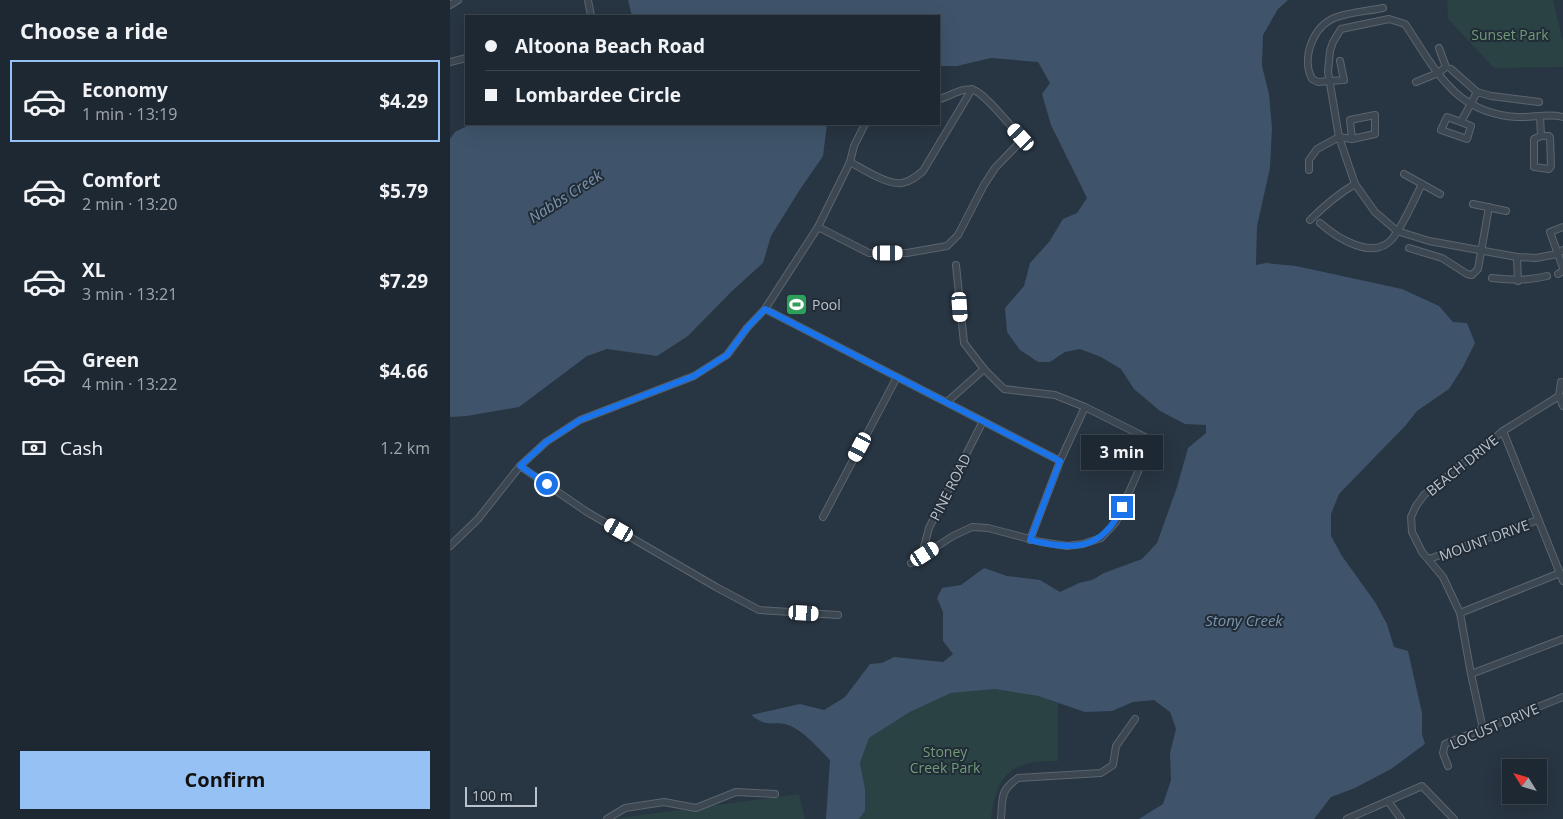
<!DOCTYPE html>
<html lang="en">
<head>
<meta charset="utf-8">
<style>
	body { margin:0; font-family:"Open Sans",sans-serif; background:#2b343e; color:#f1f3f6; height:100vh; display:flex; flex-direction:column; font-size:19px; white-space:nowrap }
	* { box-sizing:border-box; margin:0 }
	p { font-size:16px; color:#a1a6ac }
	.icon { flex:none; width:28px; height:28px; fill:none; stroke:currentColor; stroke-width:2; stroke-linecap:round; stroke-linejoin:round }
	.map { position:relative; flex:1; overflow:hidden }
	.details { display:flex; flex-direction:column; background:#1e2832; width:450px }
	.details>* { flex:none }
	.hud { position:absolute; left:15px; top:15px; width:475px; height:110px; border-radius:0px; box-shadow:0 5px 20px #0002,0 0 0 1px #3c444d; display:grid; align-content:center; height:110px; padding:0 20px; background:#1e2832 }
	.needle { width:32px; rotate:307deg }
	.controls { position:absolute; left:1052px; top:759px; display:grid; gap:10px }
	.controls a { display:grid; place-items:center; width:45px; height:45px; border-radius:0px; background:#1e2832; box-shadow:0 5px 20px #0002,0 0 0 1px #3c444d; font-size:25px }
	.scale { position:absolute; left:15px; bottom:12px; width:72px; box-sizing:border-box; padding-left:5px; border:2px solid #bac2cc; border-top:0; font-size:14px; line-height:18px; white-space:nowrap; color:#bac2cc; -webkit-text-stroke:4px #212c37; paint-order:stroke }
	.end { position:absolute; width:22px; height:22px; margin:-11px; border:6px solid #1a73e8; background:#fff; box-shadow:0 0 0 2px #fff }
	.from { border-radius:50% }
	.bubble { position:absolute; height:35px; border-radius:0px; background:#1e2832; box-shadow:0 5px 20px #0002,0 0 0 1px #3c444d; font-size:16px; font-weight:700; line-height:35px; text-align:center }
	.car { position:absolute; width:15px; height:30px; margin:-15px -8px; border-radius:6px; box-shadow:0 0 4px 1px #0007; background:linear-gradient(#fff 24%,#345 0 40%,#fff 0 76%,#345 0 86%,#fff 0) }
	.hud b { display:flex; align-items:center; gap:18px; height:48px; font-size:19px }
	.hud b+b { border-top:1px solid #3c444d }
	.hud i { width:12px; height:12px; background:#f1f3f6 }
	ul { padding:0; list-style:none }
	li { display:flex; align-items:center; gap:15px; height:82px; margin:0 10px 8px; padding:0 10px; border:2px solid transparent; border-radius:0px }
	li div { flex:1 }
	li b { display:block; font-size:19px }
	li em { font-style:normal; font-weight:700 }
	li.current { border-color:#96c1f4 }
	li>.icon { width:45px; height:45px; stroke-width:1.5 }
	h2 { padding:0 20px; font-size:22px; line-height:60px }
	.pay { display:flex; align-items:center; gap:12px; height:55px; padding:0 20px; font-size:19px }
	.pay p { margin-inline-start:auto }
	.cta { display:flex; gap:10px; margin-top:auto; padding:10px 20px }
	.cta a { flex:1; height:58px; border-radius:0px; background:#96c1f4; color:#111; font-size:20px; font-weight:700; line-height:58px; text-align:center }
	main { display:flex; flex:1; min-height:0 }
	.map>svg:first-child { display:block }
	.green { fill:#2a4243 }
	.water { fill:#3f546a }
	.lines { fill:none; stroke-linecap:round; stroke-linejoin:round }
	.minor-casing { stroke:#5b656f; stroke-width:8 }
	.minor { stroke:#3c4752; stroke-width:6 }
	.route { stroke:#1a73e8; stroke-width:6 }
	.labels { text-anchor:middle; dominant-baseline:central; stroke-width:4; stroke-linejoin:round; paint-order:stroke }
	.park-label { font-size:14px; fill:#729b78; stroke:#212c37 }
	.poi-label { font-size:14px; fill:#bac2cc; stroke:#212c37; text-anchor:start }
	.street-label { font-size:14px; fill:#bac2cc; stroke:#212c37 }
	.water-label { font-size:15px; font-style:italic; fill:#7c94ad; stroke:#212c37 }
</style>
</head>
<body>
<main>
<section class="details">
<h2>Choose a ride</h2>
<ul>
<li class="current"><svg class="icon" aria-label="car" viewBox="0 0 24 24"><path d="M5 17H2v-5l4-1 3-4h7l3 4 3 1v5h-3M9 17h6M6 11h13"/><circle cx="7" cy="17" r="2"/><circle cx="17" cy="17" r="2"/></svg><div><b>Economy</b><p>1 min · 13:19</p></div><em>$4.29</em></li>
<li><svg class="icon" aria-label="car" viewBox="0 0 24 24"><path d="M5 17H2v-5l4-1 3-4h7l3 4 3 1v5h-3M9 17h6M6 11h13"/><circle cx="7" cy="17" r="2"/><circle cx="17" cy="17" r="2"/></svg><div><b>Comfort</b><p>2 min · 13:20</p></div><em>$5.79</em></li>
<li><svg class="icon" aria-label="car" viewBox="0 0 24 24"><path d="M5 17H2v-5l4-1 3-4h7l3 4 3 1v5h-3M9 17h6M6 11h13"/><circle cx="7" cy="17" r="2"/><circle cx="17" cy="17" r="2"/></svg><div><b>XL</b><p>3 min · 13:21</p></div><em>$7.29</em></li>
<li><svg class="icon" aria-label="car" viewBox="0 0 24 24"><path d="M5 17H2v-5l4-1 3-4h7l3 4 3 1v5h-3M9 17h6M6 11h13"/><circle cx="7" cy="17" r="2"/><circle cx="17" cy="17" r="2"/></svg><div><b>Green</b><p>4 min · 13:22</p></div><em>$4.66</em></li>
</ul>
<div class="pay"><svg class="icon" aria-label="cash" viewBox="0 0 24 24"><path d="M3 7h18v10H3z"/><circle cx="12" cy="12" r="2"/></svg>Cash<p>1.2 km</p></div>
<div class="cta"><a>Confirm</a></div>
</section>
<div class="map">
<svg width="1113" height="819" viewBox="0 0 1113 819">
	<rect width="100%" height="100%" fill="#283542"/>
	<g class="green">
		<path d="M997 0H1103L1113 41V67L1044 68 998 19Z"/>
		<path d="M545 689 588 696 608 703V761C563 760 546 773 541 819H409L415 811V789L410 763 419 738 460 712 501 693Z"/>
		<path d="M349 794 355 819H161Z"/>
	</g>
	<g class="water">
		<path d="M178 0H838L828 9 813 35 812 66 819 94 822 128 820 168 807 226 806 265 816 263 846 266 952 289 989 306 1003 322 1017 323 1025 343 1013 367 999 389 967 411 956 425 889 494 881 514V536L892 556 925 602 937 624 944 647 958 651 972 713V734L975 744 941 769 905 788 881 797 864 819H689L713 804 721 780 720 753 726 729 720 712 704 700 683 702 662 711 635 712 588 696 545 689 501 693 460 712 419 738 410 763 415 789V811L409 819H376L380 760C369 749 353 730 338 725 320 720 319 729 301 715L350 704 374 710 395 697 420 664 432 663 444 657 493 662 503 654 493 641V612L487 598 492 588 511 585 534 568 557 576 590 580 610 592 629 583 642 580 654 573 692 559 707 543 727 487 738 448 756 433V425L735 424 710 411 684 389 671 369 651 357 630 349 615 352 600 362H588L570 350 557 332 555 308 574 286 580 263 599 242 613 219 627 213 637 198 601 125 592 94 600 83 588 62 541 58 507 66H489V16H182Z"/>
		<path d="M21 124H377L373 156 349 191 321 236 313 263 281 292 238 336 207 356 157 349 137 356 69 407 17 416 0 417V139L5 132Z"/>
	</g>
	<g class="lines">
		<defs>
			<g id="minor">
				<path d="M138 0 141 16"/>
				<path d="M0 5 8 0"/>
				<path d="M890 61 894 80 868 82 862 79C851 58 863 25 887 17 901 12 918 11 933 8"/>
				<path d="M0 62 16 58"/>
				<path d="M1001 69 1027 92"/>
				<path d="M966 82 988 73 996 67 989 48"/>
				<path d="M1090 116 1091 136H1099L1100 137 1101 166 1099 169 1084 167V139L1091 136"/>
				<path d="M1113 117C1098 113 1082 118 1067 117 1004 113 986 70 955 24L939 19 891 29 883 42 880 51 878 72 889 137 905 184 925 212 947 231 979 241 1067 257 1086 258 1107 254 1113 250"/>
				<path d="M1011 122 997 117 991 130 1017 139 1021 126 1011 122 1027 92 1041 96 1089 102"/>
				<path d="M400 162C413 169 437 185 452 183 460 182 467 176 473 171L522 89"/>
				<path d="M859 170V160L867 149 889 137 902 139 925 134V115L900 120 902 139"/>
				<path d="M954 174 990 194"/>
				<path d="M1023 204 1056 211"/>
				<path d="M860 220C874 206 888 194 905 184"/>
				<path d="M870 223C887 238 923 261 942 239 953 226 964 200 972 184"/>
				<path d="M368 227 419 253H457L497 246 508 235 534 185 545 168 571 141V137C561 127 534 92 523 90 511 87 500 97 489 99"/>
				<path d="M1113 227 1100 232 1113 268"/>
				<path d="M959 248 992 258 1017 274 1022 275 1028 269 1039 207"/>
				<path d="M1067 257 1068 281"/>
				<path d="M1108 274 1113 271"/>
				<path d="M1042 278C1062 280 1078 281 1097 276"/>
				<path d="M315 309 610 461"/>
				<path d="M1111 382 1109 396 1113 406"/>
				<path d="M497 402 534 369"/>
				<path d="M1053 431 1113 581"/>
				<path d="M70 466 137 512 266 587 309 610 388 615"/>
				<path d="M373 517 447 377"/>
				<path d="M580 540 610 461 635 407"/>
				<path d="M0 546 28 519 70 466 96 442 130 420 244 376 277 355 297 328 315 309 368 227 400 162 404 146 415 124"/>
				<path d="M475 554 474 547 479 528 533 421"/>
				<path d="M979 559 1088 520"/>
				<path d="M461 563 503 536 522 527 538 528 591 542 617 546 633 544 651 538 666 522 698 449 697 438 635 407 605 395 554 389 534 369 514 343 506 265"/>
				<path d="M1010 613 1110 573"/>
				<path d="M1021 674 1113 639"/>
				<path d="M1033 729 1021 674 1010 613 993 577 972 552 962 532 961 517 966 506 974 495 1053 431 1109 396 1113 398"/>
				<path d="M998 766 993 753 995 744 1113 697"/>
				<path d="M938 801 951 819"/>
				<path d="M157 819 175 808 214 802 246 808 286 792 325 794"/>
				<path d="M551 819C553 799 549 791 568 778L651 773 663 765 666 746 685 719"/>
				<path d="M897 819 972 786 1004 819"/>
			</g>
		</defs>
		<use href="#minor" class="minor-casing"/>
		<use href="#minor" class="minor"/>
	</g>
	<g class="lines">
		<path class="route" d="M97 484 70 466 96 442 130 420 244 376 277 355 297 328 315 309 610 461 580 540C622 550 652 552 672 507"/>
	</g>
	<defs>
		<symbol id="stadium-square" viewBox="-11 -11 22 22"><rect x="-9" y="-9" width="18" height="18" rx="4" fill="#2e9e5b" stroke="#212c37"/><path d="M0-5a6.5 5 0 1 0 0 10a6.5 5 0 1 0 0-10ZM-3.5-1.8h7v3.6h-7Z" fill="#fff"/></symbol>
	</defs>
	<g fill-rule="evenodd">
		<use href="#stadium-square" x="334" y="292" width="25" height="25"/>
	</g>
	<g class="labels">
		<g class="park-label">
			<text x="1060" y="34">Sunset Park</text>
			<text x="495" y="751">Stoney<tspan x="495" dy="16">Creek Park</tspan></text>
		</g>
		<g class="poi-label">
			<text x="362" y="304">Pool</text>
		</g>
		<g class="street-label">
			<text transform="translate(1012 465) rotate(-39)">BEACH DRIVE</text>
			<text transform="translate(500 487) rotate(-63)">PINE ROAD</text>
			<text transform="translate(1034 540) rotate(-20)">MOUNT DRIVE</text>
			<text transform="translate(1044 726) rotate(-23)">LOCUST DRIVE</text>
		</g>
		<g class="water-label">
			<text transform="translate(115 196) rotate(-33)">Nabbs Creek</text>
			<text x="794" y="620">Stony Creek</text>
		</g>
	</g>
</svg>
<div class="controls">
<a><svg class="needle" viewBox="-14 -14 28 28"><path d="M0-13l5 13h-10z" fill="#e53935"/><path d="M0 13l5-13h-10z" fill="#a1a6ac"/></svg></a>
</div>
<div class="scale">100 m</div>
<i class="end from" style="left:97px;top:484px"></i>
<i class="end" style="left:672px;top:507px"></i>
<div class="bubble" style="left:631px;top:435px;width:82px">3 min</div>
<i class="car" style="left:571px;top:137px;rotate:317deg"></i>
<i class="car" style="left:438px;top:253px;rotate:90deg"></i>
<i class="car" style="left:510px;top:307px;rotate:176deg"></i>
<i class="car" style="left:410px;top:447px;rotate:208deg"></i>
<i class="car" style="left:169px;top:530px;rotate:300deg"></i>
<i class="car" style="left:475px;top:554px;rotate:57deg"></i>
<i class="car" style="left:354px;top:613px;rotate:93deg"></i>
<div class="hud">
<b><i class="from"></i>Altoona Beach Road</b>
<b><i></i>Lombardee Circle</b>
</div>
</div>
</main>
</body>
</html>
